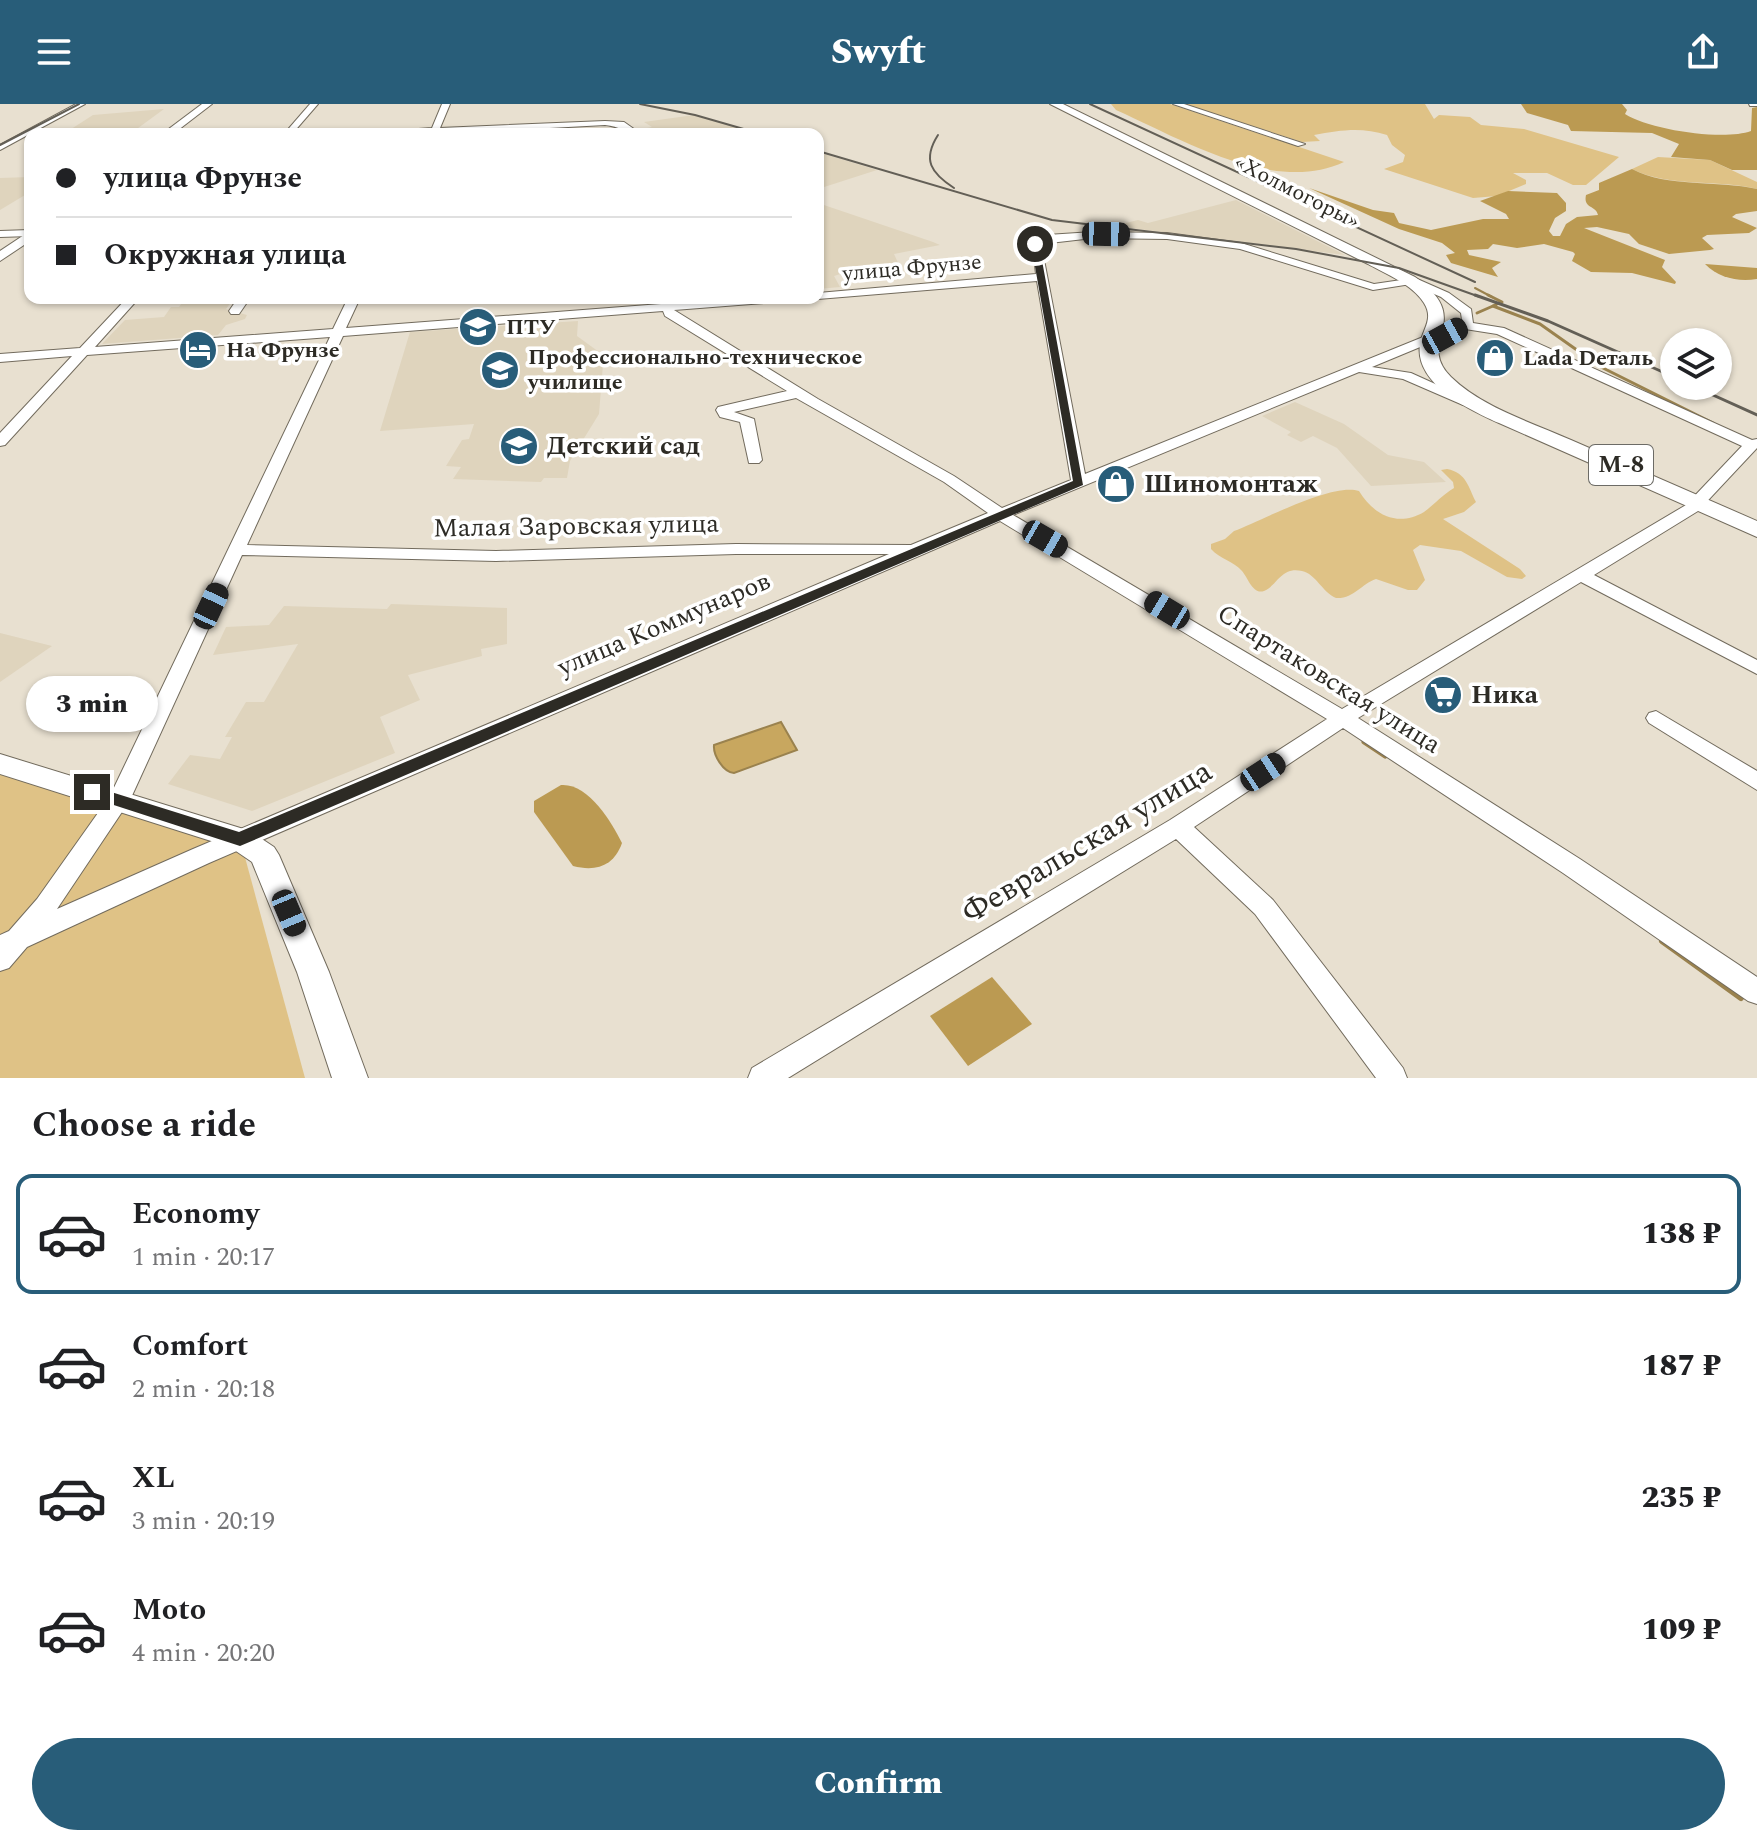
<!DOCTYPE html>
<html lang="en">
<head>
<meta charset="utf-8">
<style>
	body { margin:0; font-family:Spectral,serif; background:#f6f6f6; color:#202124; height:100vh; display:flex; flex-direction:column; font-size:30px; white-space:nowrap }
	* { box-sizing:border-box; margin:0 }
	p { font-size:26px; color:#757577 }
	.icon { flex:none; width:44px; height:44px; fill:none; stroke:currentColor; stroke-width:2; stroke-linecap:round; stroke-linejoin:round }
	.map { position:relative; height:974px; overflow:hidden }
	.panel { display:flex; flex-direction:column; background:#fff; flex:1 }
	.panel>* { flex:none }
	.hud { position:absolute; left:24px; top:24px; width:800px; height:176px; border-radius:16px; box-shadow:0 2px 6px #0004; display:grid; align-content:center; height:176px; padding:0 32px; background:#fff }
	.buttons { position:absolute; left:1660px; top:224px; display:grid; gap:16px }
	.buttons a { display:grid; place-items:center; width:72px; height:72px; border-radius:50%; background:#fff; box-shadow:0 2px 6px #0004; font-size:40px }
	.end { position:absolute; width:36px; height:36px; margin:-18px; border:10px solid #2d2b25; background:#fff; box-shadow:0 0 0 4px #fff }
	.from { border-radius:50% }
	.bubble { position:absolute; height:56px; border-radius:28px; background:#fff; box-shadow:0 2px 6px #0004; font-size:26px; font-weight:800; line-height:56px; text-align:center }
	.car { position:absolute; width:24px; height:48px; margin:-24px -12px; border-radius:10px; box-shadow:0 0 6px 2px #0007; background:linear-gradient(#222 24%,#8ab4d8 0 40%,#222 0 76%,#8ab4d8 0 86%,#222 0) }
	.hud b { display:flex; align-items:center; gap:28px; height:76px; font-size:30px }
	.hud b+b { border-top:2px solid #e0e0e0 }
	.hud i { width:20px; height:20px; background:#202124 }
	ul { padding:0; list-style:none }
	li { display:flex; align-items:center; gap:24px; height:120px; margin:0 16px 12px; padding:0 16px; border:4px solid transparent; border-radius:16px }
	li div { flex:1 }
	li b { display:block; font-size:30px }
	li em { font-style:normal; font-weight:800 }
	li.active { border-color:#285d79 }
	li>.icon { width:72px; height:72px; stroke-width:1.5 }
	h2 { padding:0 32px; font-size:36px; line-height:96px }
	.cta { display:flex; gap:16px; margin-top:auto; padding:16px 32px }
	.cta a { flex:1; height:92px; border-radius:48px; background:#285d79; color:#fff; font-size:32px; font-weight:800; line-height:92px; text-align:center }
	header { display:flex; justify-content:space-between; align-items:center; height:104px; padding:0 32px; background:#285d79; color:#fff; font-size:36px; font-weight:800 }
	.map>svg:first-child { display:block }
	.built { fill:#dfd4bd }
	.green { fill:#dfc286 }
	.forest { fill:#bb9a52 }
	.water { fill:#c8a75f; stroke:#9a824e; stroke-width:2 }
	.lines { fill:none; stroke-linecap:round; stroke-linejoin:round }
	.stream-far3 { stroke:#9a824e; stroke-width:2 }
	.stream-far2 { stroke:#9a824e; stroke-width:3 }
	.stream-far1 { stroke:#9a824e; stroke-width:5 }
	.stream { stroke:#9a824e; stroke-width:6 }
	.minor-casing { stroke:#726b5d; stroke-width:2 }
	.major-casing { stroke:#726b5d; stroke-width:2 }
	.highway-casing { stroke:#726b5d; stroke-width:2 }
	.minor { fill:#fff; fill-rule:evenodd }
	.major { fill:#fff; fill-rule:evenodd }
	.highway { fill:#fff; fill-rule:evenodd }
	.rail-far1 { stroke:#635f56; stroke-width:2 }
	.rail { stroke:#635f56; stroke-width:3 }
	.route { fill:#2d2b25 }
	.labels { text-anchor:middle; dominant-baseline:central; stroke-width:7; stroke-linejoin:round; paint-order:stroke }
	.far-street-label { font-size:22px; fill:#2d2b25; stroke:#fff }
	.far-poi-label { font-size:22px; font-weight:bold; fill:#2d2b25; stroke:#fff; text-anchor:start }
	.shield { fill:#fff; stroke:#6c6b66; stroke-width:2 }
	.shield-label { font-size:24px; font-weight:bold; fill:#2d2b25 }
	.poi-label { font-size:26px; font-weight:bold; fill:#2d2b25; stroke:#fff; text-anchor:start }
	.street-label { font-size:26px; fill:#2d2b25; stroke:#fff }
	.near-street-label { font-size:32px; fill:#2d2b25; stroke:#fff }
</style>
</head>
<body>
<header><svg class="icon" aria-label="menu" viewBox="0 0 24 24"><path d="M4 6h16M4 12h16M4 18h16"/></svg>Swyft<svg class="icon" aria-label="share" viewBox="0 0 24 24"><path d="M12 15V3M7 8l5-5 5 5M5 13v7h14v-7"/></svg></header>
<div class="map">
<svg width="1757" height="974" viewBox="0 0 1757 974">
	<rect width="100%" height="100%" fill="#e8e0d0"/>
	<g class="built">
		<path d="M164 5 134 27 114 30 65 29 93 11Z"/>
		<path d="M694 11 723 19 758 30H651L643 25 652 23 644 18Z"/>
		<path d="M818 48 854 59 877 66 818 85Z"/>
		<path d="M30 73V88L0 106V74Z"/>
		<path d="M1236 96 1345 151 1114 122 1138 116 1148 119Z"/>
		<path d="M818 99 933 138 940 141 894 150 899 161 859 164 834 172 840 183 818 185Z"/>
		<path d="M234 194 226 205 247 211 245 215 226 221 218 231 102 240 125 216 164 213 171 203H179L184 196Z"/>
		<path d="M578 217 577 232 599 248 603 260 599 310 570 357 567 374H544L541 378 453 375 461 363 446 362 462 336 469 335 474 320 380 327 410 228Z"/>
		<path d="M1295 298 1344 320 1388 351 1424 358 1446 378 1371 382 1337 344 1313 332 1301 338 1287 331 1291 328 1262 312Z"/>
		<path d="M391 500 507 504V540L481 545 482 552 408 571 420 596 380 613 395 649 252 707 168 680 190 651 220 655 232 633H225L246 598H264L298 540 213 551 226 523 269 521 284 502 387 505Z"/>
		<path d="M0 529 52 542 0 578Z"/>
	</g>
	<g class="green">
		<path d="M1111 0H1170L1344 58C1274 91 1181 35 1116 6Z"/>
		<path d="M1184 0H1425L1434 15 1439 11 1470 13 1481 21 1524 25 1619 53 1586 81H1573L1547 69H1513L1526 76V80L1497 92 1473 94 1384 65 1403 58 1405 51 1392 41 1387 31C1362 23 1341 26 1314 31L1320 37 1302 38Z"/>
		<path d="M1658 53 1710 56 1757 78V85C1717 75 1670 84 1632 65Z"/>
		<path d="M1447 365C1467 369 1468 383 1476 398L1464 408 1443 415 1520 465 1526 472 1522 475 1507 473 1461 447 1420 441 1413 446 1425 476 1417 486H1408L1376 475C1361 480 1354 495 1336 494 1322 488 1316 470 1302 467 1281 462 1277 482 1264 487 1253 491 1248 474 1242 467 1233 457 1220 455 1211 445V440L1225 435 1234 427C1263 416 1333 378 1359 387 1373 410 1397 424 1424 408 1434 401 1442 391 1454 384L1453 378 1441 366Z"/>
		<path d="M0 666 240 735 305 974H0Z"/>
	</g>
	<g class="forest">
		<path d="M1521 0H1622L1627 6 1625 10C1650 26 1724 37 1751 27L1752 4 1757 3V66H1732L1710 56 1671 53 1679 40 1652 29 1571 27 1568 21 1527 9Z"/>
		<path d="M1632 65C1668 84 1717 76 1757 85V107L1736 110 1732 113 1757 124 1749 129 1707 131 1702 134 1714 145 1710 146 1669 150 1639 140 1629 130 1597 123 1584 124 1665 156 1662 163 1676 178 1675 180 1632 169 1591 168 1572 157 1575 150 1573 148 1544 140 1517 144 1493 140 1488 145 1467 146 1469 151 1501 158 1492 164 1498 173 1451 159 1446 151 1455 149 1442 139 1399 125 1309 84 1373 106 1394 109 1399 119 1431 126 1483 115H1509L1506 110 1480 97 1508 87 1557 89 1566 99V107L1555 114 1549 127 1553 132H1560L1566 120 1577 113 1598 111C1596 101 1583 105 1586 91L1599 86V79Z"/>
		<path d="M1705 160 1757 164V175C1738 178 1719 174 1705 160Z"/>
		<path d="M561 681C588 679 611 717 622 739 614 762 596 768 573 762L534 708V697Z"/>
		<path d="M992 873 1032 920 968 962 930 912Z"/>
	</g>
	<path class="water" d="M781 618 797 646 734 669C723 668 713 651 714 641Z"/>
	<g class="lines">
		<path class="stream-far3" d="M1475 184 1492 193"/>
		<g class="stream-far2">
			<path d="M1488 191 1502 198"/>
			<path d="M1499 199 1493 202 1540 220 1601 263 1713 319"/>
			<path d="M1477 209 1493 202"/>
		</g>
		<path class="stream-far1" d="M1364 638 1385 652"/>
		<path class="stream" d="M1662 837 1741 894"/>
		<defs>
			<g id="minor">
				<path d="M76 0H85L0 46V41Z"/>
				<path d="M310 0H318L292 30H284Z"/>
				<path d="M442 0H450L440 24 605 17 624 18 641 30C628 30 619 22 605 21L437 30H350L432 24Z"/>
				<path d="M1173 0H1184L1305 40 1298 42Z"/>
				<path d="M1749 0H1757V2H1750Z"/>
				<path d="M30 126V132L0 133V127Z"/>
				<path d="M1093 128 1167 129 1241 139 1374 180 1415 174 1449 189 1471 205 1473 219 1504 224 1752 336 1757 335V344L1698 407 1594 471 1757 556V570L1581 478 1358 614 1580 755 1757 873V900L1748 897 1563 769 1343 624 1194 723 1273 796 1403 964 1407 974H1376L1255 810 1176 735 788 974H748L752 964 1170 716 1327 615 1000 417 209 759 27 843 9 864 0 867V831L9 827 37 795 110 692 330 233 87 251 5 341 0 342V329L72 252 0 258V250L80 244 127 194H139L95 243 333 225 348 194H360L346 224 661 200 659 194H671L672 199 743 194H795L789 197 674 206 818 295 954 372 1002 404 1071 376 1037 177 818 195 814 194H818V189L1036 170 1032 136 1047 131ZM1093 134 1167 135 1240 145 1373 186 1411 180 1441 193 1461 209 1462 216 1441 229V235H1449L1465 225 1497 230 1742 342 1686 401 1342 605 1013 411 1359 268 1403 275 1463 301 1468 302 1475 298 1411 269 1372 263 1437 236 1439 233 1433 229 1085 370 1041 140ZM663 207 665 212 787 287 718 303 716 306 720 313 740 318 749 359H759L762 356 754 315 734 308 796 294 944 378 988 409 911 441 736 440 496 447 247 441 343 232ZM736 450H889L193 745 57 805 130 696 242 451 496 457Z"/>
				<path d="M238 194H250L239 210H231L229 207Z"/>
				<path d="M1656 607 1757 667V686L1649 619 1646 614 1649 609Z"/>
			</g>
			<g id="major">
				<path d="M202 0H212L173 30H162Z"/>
				<path d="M30 127V137L0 157V147Z"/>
				<path d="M0 650 250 727 274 743 279 751 329 868 368 974H332L297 868 252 758 230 743 0 670Z"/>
			</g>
			<path id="highway" d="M1050 0H1063L1415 173C1477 217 1414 236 1451 273 1483 304 1531 318 1571 336 1633 363 1695 390 1757 417V433L1499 319C1470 306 1414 280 1420 240 1423 224 1434 215 1424 199 1412 180 1386 170 1368 160Z"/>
		</defs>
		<use href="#minor" class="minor-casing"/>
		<use href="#major" class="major-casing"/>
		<use href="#highway" class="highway-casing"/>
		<use href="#minor" class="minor"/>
		<use href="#major" class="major"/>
		<use href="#highway" class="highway"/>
		<g class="rail-far1">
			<path d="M640 0 695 11 761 30"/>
			<path d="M1090 0 1475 178"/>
			<path d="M938 31C922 56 931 69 954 84"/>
			<path d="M0 41 79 0"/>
			<path d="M818 47 1052 116 1296 145 1399 164 1480 193"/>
		</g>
		<g class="rail">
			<path d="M1475 191 1548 217 1674 273"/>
			<path d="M1693 282 1757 311"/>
		</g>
	</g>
	<path class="route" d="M1035 138 1039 140 1083 381 240 742 86 692V684L92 682 239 728 1073 377 1031 140Z"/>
	<defs>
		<symbol id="university-disc" viewBox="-11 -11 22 22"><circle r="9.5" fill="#285d79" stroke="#fff"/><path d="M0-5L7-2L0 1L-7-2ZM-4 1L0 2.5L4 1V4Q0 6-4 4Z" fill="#fff"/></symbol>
		<symbol id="hotel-disc" viewBox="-11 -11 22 22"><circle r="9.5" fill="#285d79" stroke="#fff"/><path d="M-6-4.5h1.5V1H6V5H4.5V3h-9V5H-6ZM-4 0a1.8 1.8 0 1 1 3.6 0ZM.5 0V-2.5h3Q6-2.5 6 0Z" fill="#fff"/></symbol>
		<symbol id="shop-disc" viewBox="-11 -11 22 22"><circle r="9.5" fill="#285d79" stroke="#fff"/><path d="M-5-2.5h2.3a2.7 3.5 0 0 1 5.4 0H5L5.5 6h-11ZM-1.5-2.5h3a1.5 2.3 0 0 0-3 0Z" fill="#fff"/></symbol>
		<symbol id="school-disc" viewBox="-11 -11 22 22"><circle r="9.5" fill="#285d79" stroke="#fff"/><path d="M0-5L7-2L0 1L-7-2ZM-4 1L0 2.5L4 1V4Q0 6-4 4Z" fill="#fff"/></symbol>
		<symbol id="supermarket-disc" viewBox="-11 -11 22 22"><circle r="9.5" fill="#285d79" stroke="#fff"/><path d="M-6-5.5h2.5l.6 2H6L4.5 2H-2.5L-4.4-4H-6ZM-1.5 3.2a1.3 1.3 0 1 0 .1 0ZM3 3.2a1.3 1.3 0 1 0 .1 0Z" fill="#fff"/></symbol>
	</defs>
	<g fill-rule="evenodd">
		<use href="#university-disc" x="456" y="201" width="44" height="44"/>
		<use href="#hotel-disc" x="176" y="224" width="44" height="44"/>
		<use href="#shop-disc" x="1473" y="232" width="44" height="44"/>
		<use href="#university-disc" x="478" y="244" width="44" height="44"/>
		<use href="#school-disc" x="497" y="320" width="44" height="44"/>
		<use href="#shop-disc" x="1094" y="358" width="44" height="44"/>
		<use href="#supermarket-disc" x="1421" y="569" width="44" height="44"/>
	</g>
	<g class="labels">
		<g class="far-street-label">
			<text transform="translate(1297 88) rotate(27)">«Холмогоры»</text>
			<text transform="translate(912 164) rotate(-5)">улица Фрунзе</text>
		</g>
		<g class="far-poi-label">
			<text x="506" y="223">ПТУ</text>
			<text x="226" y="246">На Фрунзе</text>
			<text x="528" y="253">Профессионально-техническое<tspan x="528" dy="25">училище</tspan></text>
			<text x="1523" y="254">Lada Dеталь</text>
		</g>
		<rect class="shield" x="1589" y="341" width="64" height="40" rx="6"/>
		<g class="shield-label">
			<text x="1621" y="361">М-8</text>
		</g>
		<g class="poi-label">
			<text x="547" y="342">Детский сад</text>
			<text x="1144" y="380">Шиномонтаж</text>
			<text x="1471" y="591">Ника</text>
		</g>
		<g class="street-label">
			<text transform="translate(576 422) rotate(-1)">Малая Заровская улица</text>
			<text transform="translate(664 520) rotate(-23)">улица Коммунаров</text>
			<text transform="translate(1329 575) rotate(32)">Спартаковская улица</text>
		</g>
		<g class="near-street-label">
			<text transform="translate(1087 738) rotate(-31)">Февральская улица</text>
		</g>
	</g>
</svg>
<div class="buttons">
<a><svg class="icon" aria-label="layers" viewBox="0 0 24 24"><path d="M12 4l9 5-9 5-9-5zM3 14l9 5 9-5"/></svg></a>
</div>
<i class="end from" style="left:1035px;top:140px"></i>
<i class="end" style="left:92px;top:688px"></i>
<div class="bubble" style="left:26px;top:572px;width:132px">3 min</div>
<i class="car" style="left:1106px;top:130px;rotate:91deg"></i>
<i class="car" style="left:1445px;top:232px;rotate:61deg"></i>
<i class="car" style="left:1045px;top:435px;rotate:120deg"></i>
<i class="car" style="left:211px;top:502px;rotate:25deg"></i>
<i class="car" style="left:1167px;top:506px;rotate:301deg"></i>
<i class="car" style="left:1263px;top:668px;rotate:57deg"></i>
<i class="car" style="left:289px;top:809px;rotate:157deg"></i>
<div class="hud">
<b><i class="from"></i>улица Фрунзе</b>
<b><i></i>Окружная улица</b>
</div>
</div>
<section class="panel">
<h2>Choose a ride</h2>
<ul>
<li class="active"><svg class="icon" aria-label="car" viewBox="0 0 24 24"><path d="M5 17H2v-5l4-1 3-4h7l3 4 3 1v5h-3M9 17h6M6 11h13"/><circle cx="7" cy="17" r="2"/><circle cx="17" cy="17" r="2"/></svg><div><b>Economy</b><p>1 min · 20:17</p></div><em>138 ₽</em></li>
<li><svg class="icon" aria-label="car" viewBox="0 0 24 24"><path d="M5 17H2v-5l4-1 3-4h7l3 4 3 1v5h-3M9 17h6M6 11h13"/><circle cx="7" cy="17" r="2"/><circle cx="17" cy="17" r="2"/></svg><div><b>Comfort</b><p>2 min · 20:18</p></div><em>187 ₽</em></li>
<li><svg class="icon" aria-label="car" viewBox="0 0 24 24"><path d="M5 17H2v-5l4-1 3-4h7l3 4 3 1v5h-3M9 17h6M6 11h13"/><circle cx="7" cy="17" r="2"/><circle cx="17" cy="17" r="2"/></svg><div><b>XL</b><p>3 min · 20:19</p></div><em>235 ₽</em></li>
<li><svg class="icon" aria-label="car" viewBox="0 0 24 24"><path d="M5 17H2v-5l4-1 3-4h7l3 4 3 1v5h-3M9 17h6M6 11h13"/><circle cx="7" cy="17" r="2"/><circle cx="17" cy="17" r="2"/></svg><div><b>Moto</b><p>4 min · 20:20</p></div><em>109 ₽</em></li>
</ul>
<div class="cta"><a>Confirm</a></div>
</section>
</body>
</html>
